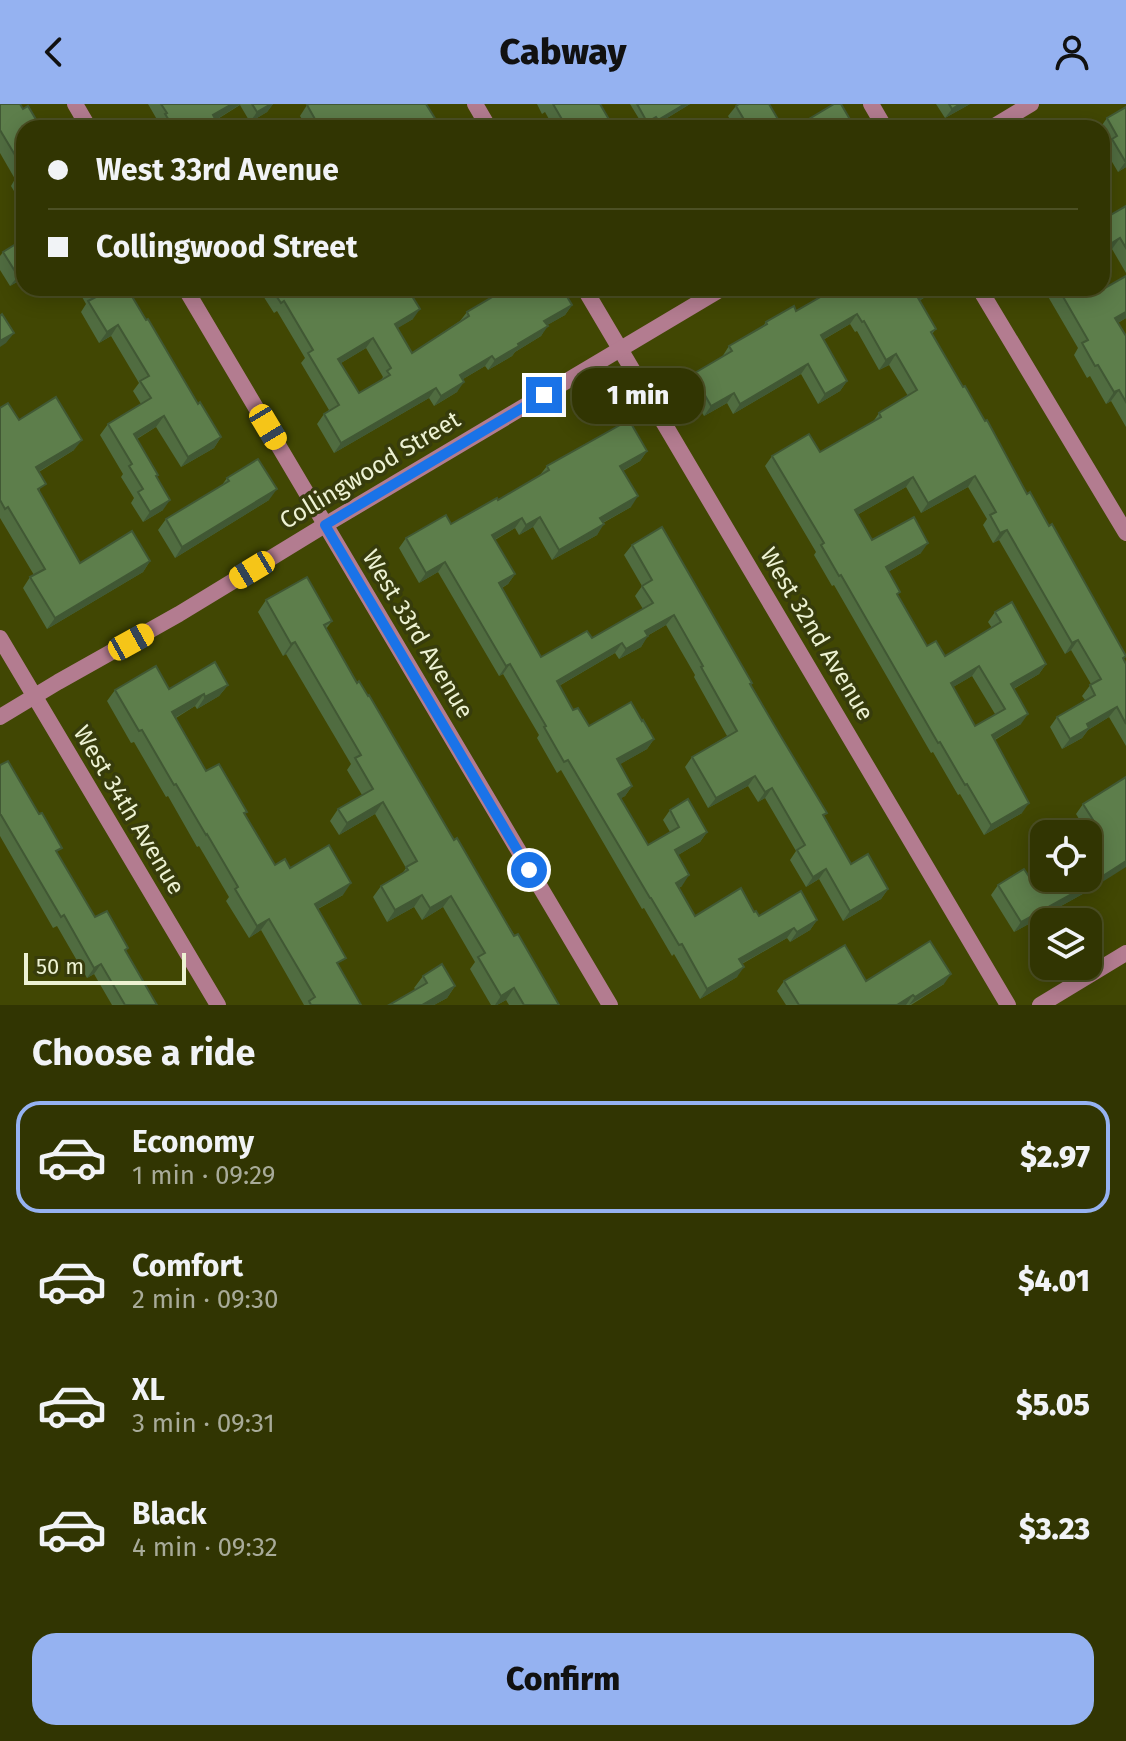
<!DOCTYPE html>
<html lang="en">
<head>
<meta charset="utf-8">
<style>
	body { margin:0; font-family:"Fira Sans",sans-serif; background:#3d4011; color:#f1f3f6; height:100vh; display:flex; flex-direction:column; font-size:30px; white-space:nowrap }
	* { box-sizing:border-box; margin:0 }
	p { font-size:26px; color:#a8ab99 }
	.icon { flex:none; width:44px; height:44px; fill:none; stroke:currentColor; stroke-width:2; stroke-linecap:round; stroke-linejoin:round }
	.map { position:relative; height:901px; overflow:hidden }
	.panel { display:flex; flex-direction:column; background:#313502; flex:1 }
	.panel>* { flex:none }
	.guide { position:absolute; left:16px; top:16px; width:1094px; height:176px; border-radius:24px; box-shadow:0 4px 20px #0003,0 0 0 2px #4c5024; display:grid; align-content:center; height:176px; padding:0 32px; background:#313502 }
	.fabs { position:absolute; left:1030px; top:716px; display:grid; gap:16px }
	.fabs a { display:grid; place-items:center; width:72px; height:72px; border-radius:16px; background:#313502; box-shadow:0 4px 20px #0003,0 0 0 2px #4c5024; font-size:40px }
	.scale { position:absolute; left:24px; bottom:20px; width:162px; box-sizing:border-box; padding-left:8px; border:4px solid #edf2d3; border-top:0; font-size:22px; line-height:28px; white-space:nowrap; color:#edf2d3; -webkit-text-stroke:6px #373c0c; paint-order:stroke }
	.end { position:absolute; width:36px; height:36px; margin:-18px; border:10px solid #1a73e8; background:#fff; box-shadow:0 0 0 4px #fff }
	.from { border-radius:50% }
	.bubble { position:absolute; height:56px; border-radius:24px; background:#313502; box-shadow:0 4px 20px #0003,0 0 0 2px #4c5024; font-size:26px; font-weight:800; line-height:56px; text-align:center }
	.car { position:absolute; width:24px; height:48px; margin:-24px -12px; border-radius:10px; box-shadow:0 0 6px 2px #0007; background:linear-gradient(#f5c518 24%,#345 0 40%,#f5c518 0 76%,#345 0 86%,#f5c518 0) }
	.guide b { display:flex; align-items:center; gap:28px; height:76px; font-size:30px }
	.guide b+b { border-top:2px solid #4c5024 }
	.guide i { width:20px; height:20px; background:#f1f3f6 }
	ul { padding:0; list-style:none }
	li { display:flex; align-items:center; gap:24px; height:112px; margin:0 16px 12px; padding:0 16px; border:4px solid transparent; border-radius:24px }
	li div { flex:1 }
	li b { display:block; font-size:30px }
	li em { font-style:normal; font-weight:800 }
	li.active { border-color:#95b2f1 }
	li>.icon { width:72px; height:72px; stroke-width:1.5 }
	h2 { padding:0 32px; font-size:36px; line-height:96px }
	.primary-button { display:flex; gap:16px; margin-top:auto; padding:16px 32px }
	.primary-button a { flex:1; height:92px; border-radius:24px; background:#95b2f1; color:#111; font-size:32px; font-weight:800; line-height:92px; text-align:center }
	header { display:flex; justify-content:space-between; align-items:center; height:104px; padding:0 32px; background:#95b2f1; color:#111; font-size:36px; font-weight:800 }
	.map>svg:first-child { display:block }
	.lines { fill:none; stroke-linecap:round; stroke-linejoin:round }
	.minor { stroke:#b37c90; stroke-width:16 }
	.tertiary { stroke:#b37c90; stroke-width:16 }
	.wall { fill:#506c40; fill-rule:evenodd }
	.shaded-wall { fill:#415834 }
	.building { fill:#5d7e4b; stroke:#415834; stroke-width:2; fill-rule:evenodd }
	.route { stroke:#1a73e8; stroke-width:10 }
	.labels { text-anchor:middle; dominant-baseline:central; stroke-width:7; stroke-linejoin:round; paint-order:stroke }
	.street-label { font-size:24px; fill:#edf2d3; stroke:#373c0c }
</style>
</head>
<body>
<header><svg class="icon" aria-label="back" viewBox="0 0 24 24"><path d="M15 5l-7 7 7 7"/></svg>Cabway<svg class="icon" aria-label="person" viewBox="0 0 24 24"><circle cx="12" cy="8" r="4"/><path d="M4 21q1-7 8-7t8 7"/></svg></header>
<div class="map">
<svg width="1126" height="901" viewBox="0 0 1126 901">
	<rect width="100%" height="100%" fill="#414703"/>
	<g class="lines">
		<g class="minor">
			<path d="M475 0 489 24"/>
			<path d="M871 0 885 24"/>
			<path d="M991 24 1031 0"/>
			<path d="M584 184 1008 901"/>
			<path d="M979 184 1126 429"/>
			<path d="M0 534 218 901"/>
			<path d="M0 613 58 578 179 510 325 421 723 184"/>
		</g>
		<g class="tertiary">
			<path d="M75 0 89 24"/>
			<path d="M185 184 610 901"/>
			<path d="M1040 901 1126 849"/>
		</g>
	</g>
	<g class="wall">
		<path d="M0 0 24 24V104L11 82 15 75 0 49Z"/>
		<path d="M148 0H273L267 8 250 18 240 1 216 16 220 24H161L158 20 159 19Z"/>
		<path d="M537 0H600L614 24H554L545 8 542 10Z"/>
		<path d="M630 0H690L654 22 652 18 644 23Z"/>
		<path d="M936 0H970L945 14Z"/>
		<path d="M307 1 441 24H307L300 12Z"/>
		<path d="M736 2 774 24H735L728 12Z"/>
		<path d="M1126 3V63L1118 68 1105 46 1109 41 1102 29V24H1100L1107 14Z"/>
		<path d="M1126 102V169L1112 145Z"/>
		<path d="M24 135V174L10 182 0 166V152L3 148Z"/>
		<path d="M1126 172V214L1118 219 1126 232V323L1111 297 1106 300 1090 272 1087 274 1074 251 1078 244 1043 184 1103 185Z"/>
		<path d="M77 184H127L198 300 221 333 214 344 181 363 156 323 137 335 158 371 156 373 163 406 143 418 131 399 134 394 121 373 123 370 100 331 108 320 141 300 133 287 139 279 111 232 99 239 81 208 86 200Z"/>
		<path d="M262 184H407L413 215 397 224 412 249 460 217 467 208 508 189 572 201 565 211 547 221 541 232 515 248 512 252 488 266 485 262 463 275 457 288 434 302 429 294 334 349 317 320 324 310 329 306 301 259 305 254 277 207 274 209 260 187ZM366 244 383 273 381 276 359 289 341 259Z"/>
		<path d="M838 187 927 192 919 197 936 225 932 230 1126 560V642L1109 613 1088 626 1082 634 1062 645 1050 623 1057 613 1085 596 1082 592 1091 580 1071 546 1065 550 999 436 993 439 983 421 987 415 968 383 921 409 906 383 857 411 872 436 921 449 888 468 900 488 897 491 927 542 945 552 992 524 988 518 995 508 1046 560 1039 570 1014 585 1021 620 995 636 1022 709 984 731 960 690 958 691 933 648 931 649 834 481 832 482 814 451 816 448 765 362 772 352 820 348 873 318 879 309 908 292 889 261 879 266 857 227 855 228 850 220 823 236 847 277 840 287 818 300 801 270 733 310 727 299 704 312 685 280 693 270 722 253 729 242 763 222 766 218 796 207ZM972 572 995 610 975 622 953 583Z"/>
		<path d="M0 304 19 316 74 346 39 368 40 389 80 459 150 457 143 468 47 525 23 484 30 473 34 471 0 414Z"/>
		<path d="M647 347 640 357 623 367 631 403 603 419 597 431 552 456 533 423 519 431 515 424 495 436 515 470 508 480 502 484 541 553 592 534 643 505 635 492 642 482 624 451 632 441 752 579 751 581 851 760 888 785 881 795 843 817 819 775 806 783 790 756 796 747 765 694 758 698 748 682 708 704 685 663 692 653 727 632 694 573 695 571 666 521 647 532 641 543 619 555 615 549 559 582 573 606 589 622 642 617 654 635 647 645 620 660 632 682 625 692 621 694 648 741 670 728 663 716 670 706 707 728 700 738 678 751 682 782 679 784 695 812 754 808 759 812 817 816 810 826 790 838 787 834 742 860 737 873 700 895 674 850 672 852 644 804 642 805 561 666 557 669 537 634 539 631 503 570 499 572 438 468 419 479 399 444 406 434 451 420 498 396 540 371 547 362Z"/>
		<path d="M227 374 269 396 175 454 158 426 166 415 222 381Z"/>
		<path d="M266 496 332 517 326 525 357 579 454 736 559 901H509L506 896 497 901H491L470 865 475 858 443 803 422 816 414 803 387 818 373 793 381 782 402 770 406 764 375 710 339 731 330 717 338 705 362 691 347 666 351 660 286 550 283 552 258 508Z"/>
		<path d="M228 581 219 592 197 605 195 602 176 614 206 667 245 710 275 761 290 764 343 791 318 805 339 863 361 901H304L261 826 249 834 226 797 229 793 199 742 197 743 168 692 166 693 134 638 131 639 107 597 115 586 169 585Z"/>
		<path d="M0 661 58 750 95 813 128 844 126 847 157 901H112L94 870 87 874 57 822 53 824 0 732Z"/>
		<path d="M1126 673 1088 787 1014 828 991 791 998 781 1088 774 1092 736 1076 710 1083 700Z"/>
		<path d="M423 872 455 882 447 894 434 901H389L416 886 414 884Z"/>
		<path d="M784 877H866L944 880 911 901H786L777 887Z"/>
	</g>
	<g class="shaded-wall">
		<path d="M232 0H241L206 22 213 11Z"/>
		<path d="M271 0H273L267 8 250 18 257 8Z"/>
		<path d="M685 0H690L654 22 658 16Z"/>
		<path d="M960 0H970L945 14 952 5Z"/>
		<path d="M656 13 652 18 644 23 647 18Z"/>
		<path d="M1126 57V63L1118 68Z"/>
		<path d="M1120 134 1112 145 1102 151V145Z"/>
		<path d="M24 168V174L10 182 18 172Z"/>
		<path d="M931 184H933L927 192 909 202 917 192Z"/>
		<path d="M572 201 565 211 537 227 544 217Z"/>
		<path d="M420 205 413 215 388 230 395 220Z"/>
		<path d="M1126 208V214L1107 225 1115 214Z"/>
		<path d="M857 210 850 220 814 241 821 231Z"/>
		<path d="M118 221 111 232 99 239 107 228Z"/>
		<path d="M548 222 541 232 515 248 512 252 488 266 495 256 518 240Z"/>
		<path d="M14 229 6 239 0 243V237Z"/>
		<path d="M373 234 366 244 331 265 338 255Z"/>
		<path d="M896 250 889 261 879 266 886 256Z"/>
		<path d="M492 252 485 262 453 281 460 271Z"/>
		<path d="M808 260 801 270 733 310 740 300Z"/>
		<path d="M847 277 840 287 818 300 825 290Z"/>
		<path d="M464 278 457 288 434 302 441 292Z"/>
		<path d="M436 284 429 294 334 349 341 339Z"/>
		<path d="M1119 286 1111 297 1106 300 1114 288Z"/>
		<path d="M734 289 727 299 704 312 711 302Z"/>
		<path d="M164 312 156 323 126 341 134 330Z"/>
		<path d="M221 333 214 344 181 363 188 353Z"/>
		<path d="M82 336 74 346 28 374 36 363Z"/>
		<path d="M647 347 640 357 613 372 620 362Z"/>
		<path d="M975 372 968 383 921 409 928 399Z"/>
		<path d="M913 373 906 383 848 416 855 406Z"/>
		<path d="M277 385 269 396 175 454 182 443Z"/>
		<path d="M638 392 631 403 593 424 600 414Z"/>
		<path d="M170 396 163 406 143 418 150 408Z"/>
		<path d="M540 413 533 423 519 431 526 421Z"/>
		<path d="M522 414 515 424 485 441 492 431Z"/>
		<path d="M604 420 597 431 552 456 559 446Z"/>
		<path d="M1007 426 999 436 993 439 1000 429Z"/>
		<path d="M928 439 921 449 879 473 886 463Z"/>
		<path d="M150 457 143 468 47 525 55 514Z"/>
		<path d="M445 458 438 468 419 479 426 469Z"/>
		<path d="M515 470 508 480 492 489 499 479Z"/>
		<path d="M674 511 666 521 638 537 645 527Z"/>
		<path d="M648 532 641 543 619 555 626 545Z"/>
		<path d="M1078 536 1071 546 1065 550 1072 539Z"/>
		<path d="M295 538 286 550 283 552 291 540Z"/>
		<path d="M622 539 615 549 550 587 557 577Z"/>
		<path d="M510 560 503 570 499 572 506 562Z"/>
		<path d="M1046 560 1039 570 1004 590 1011 580Z"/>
		<path d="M979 562 972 572 943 589 951 579Z"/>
		<path d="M228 581 219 592 197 605 205 593Z"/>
		<path d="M204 590 195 602 164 620 172 608Z"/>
		<path d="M1117 603 1109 613 1088 626 1082 634 1062 645 1070 635 1087 620Z"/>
		<path d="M1028 610 1021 620 985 641 992 631Z"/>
		<path d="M654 635 647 645 610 666 617 655Z"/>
		<path d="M755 672 748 682 708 704 716 694Z"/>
		<path d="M632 682 625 692 611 700 618 690Z"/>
		<path d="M772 684 765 694 758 698 765 688Z"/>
		<path d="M383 698 375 710 339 731 347 719Z"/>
		<path d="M1029 699 1022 709 984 731 991 721Z"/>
		<path d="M707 728 700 738 668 757 675 746Z"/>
		<path d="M1126 757V763L1088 787 1014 828 1021 818Z"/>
		<path d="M826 765 819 775 806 783 813 773Z"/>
		<path d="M689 771 682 782 669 789 676 779Z"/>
		<path d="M351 779 343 791 306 811 315 800Z"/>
		<path d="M888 785 881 795 843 817 850 807Z"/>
		<path d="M422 791 414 803 387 818 395 806Z"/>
		<path d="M451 792 443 803 422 816 430 804Z"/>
		<path d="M269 815 261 826 249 834 257 822Z"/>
		<path d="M817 816 810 826 790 838 797 828Z"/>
		<path d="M794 824 787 834 732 865 739 855Z"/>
		<path d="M101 860 94 870 87 874 94 864Z"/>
		<path d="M744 863 737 873 700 895 707 885Z"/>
		<path d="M951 870 944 880 909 901 915 893Z"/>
		<path d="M455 882 447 894 434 901H422Z"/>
		<path d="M514 884 506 896 497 901H495L501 892Z"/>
		<path d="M913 891 906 901H897Z"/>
	</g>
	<g class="building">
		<path d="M0 0H20L23 5 28 2 41 24H24V66L0 26Z"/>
		<path d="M161 0H232L213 11 220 24H174L165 10 167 9Z"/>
		<path d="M252 0H271L257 8Z"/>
		<path d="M309 0H426L441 24H397L393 17 381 24H320L307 1Z"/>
		<path d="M553 0H600L614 24H567Z"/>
		<path d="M637 0H685L658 16 656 13 647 18Z"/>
		<path d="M739 0H769L779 17 767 24H749L736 2Z"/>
		<path d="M834 0H841L855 24H794Z"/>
		<path d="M949 0H960L952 5Z"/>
		<path d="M1126 3V57H1125L1112 35 1117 32 1107 14Z"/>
		<path d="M24 67V81L18 71Z"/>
		<path d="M1126 102V144L1120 134 1102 145V116Z"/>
		<path d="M24 135V168L18 172 3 148Z"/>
		<path d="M1126 172V208L1115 214 1126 232V298L1119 286 1114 288 1098 261 1095 262 1082 239 1088 236 1058 184 1102 183 1103 185Z"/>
		<path d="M91 184H127L146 216 148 215 198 300 200 298 221 333 188 353 164 312 134 330 158 371 156 372 170 396 150 408 138 388 143 385 129 362 132 360 108 320 151 294 140 277 149 272 118 221 107 228 88 197 96 193Z"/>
		<path d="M271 184H407L420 205 395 220 412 249 469 212 467 208 506 185 508 189 516 184H562L572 201 544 217 548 222 518 240 519 242 495 256 492 252 460 271 464 278 441 292 436 284 341 339 324 310 339 301 308 249 313 246 284 197 281 199ZM373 234 391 264 387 267 390 271 359 289 338 255Z"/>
		<path d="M836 184 838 187 842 184H931L917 192 936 225 931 228 963 283 965 282 985 317 987 316 1027 390 1030 388 1049 422 1052 420 1126 552 1123 554 1126 560V620L1117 603 1087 620 1089 624 1070 635 1057 613 1095 591 1090 581 1101 575 1078 536 1072 539 1007 426 1000 429 990 411 996 408 975 372 928 399 913 373 855 406 872 436 914 413 928 439 886 463 900 488 897 490 927 542 936 537 945 552 1001 518 995 508 1012 498 1046 560 1011 580 1028 610 992 631 1029 699 991 721 967 680 965 681 940 638 938 639 841 471 839 472 821 441 824 439 772 352 809 330 820 348 881 313 879 309 917 286 896 250 886 256 864 217 862 218 857 210 821 231 847 277 825 290 808 260 740 300 734 289 711 302 693 270 732 247 729 242 767 220 766 218 794 202 796 207ZM979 562 1005 605 975 622 951 579Z"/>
		<path d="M2 210 14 229 0 237V212Z"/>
		<path d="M56 293 82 336 36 363 46 380 38 385 80 459 132 427 150 457 55 514 30 473 45 465 8 403 5 405 0 396V304L8 299 19 316Z"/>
		<path d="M629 316 647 347 620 362 638 392 600 414 604 420 559 446 540 413 526 421 522 414 492 431 515 470 499 479 541 553 587 527 592 534 653 499 642 482 652 476 632 441 662 423 752 579 750 580 780 631 827 709 823 711 851 760 868 750 888 785 850 807 826 765 813 773 797 746 805 741 772 684 765 688 755 672 716 694 692 653 737 627 701 563 703 562 674 511 645 527 648 532 626 545 622 539 557 577 573 606 578 604 589 622 631 598 642 617 643 616 654 635 617 655 632 682 618 690 648 741 679 723 670 706 688 695 707 728 675 746 689 771 676 779 695 812 741 784 754 808 756 807 759 812 801 787 817 816 797 828 794 824 739 855 744 863 707 885 682 840 679 841 651 794H650L568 656 564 658 544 623 546 622 510 560 506 562 445 458 426 469 406 434 446 411 451 420 497 394 498 396 549 366 547 362Z"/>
		<path d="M258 355 277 385 182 443 166 415 229 377 227 374Z"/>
		<path d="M307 473 332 517 324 521 357 579 359 577 368 592 369 591 454 736 457 734 514 832 518 830 559 901H524L514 884 501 892 478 853 485 849 451 792 430 804 422 791 395 806 381 782 408 766 406 763 417 757 383 698 347 719 338 705 373 685 355 654 361 651 295 538 291 540 266 496Z"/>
		<path d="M215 558 228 581 205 593 204 590 172 608 206 667 219 660 247 708 244 709 275 761 285 755 290 764 329 741 351 779 315 800 346 854 337 859 361 901H311L309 897 315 893 269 815 257 822 235 785 238 783 207 730 206 731 176 680 174 681 142 626 139 627 115 586 156 562 169 585Z"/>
		<path d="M8 657 39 710 42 709 62 744 56 747 95 813 107 807 128 844 125 846 157 901H125L101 860 94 864 64 811 61 813 1 711H0V661Z"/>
		<path d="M1126 673V757L1095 777 1021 818 998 781 1024 765 1032 777 1044 770V774H1088V738L1102 730 1083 700Z"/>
		<path d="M930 837 951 870 915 893 913 891 897 901H799L784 877 845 841 866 877Z"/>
		<path d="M442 860 455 882 422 901H389L427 879 423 872Z"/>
	</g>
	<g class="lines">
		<path class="route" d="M529 766 325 421 544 291"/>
	</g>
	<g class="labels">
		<g class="street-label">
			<text transform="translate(370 366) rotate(-31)">Collingwood Street</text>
			<text transform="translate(418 530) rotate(59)">West 33rd Avenue</text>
			<text transform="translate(817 530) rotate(59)">West 32nd Avenue</text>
			<text transform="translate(129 706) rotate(59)">West 34th Avenue</text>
		</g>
	</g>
</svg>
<div class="fabs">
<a><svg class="icon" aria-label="locate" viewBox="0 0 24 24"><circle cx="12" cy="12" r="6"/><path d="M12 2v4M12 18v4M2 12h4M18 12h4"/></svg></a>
<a><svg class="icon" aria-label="layers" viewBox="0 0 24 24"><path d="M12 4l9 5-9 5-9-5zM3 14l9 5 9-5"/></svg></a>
</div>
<div class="scale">50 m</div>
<i class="end from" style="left:529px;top:766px"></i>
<i class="end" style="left:544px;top:291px"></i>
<div class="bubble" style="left:572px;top:264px;width:132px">1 min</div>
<i class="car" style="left:268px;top:323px;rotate:149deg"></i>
<i class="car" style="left:252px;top:466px;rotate:239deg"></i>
<i class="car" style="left:131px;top:538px;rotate:61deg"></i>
<div class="guide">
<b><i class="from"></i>West 33rd Avenue</b>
<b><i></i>Collingwood Street</b>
</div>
</div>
<section class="panel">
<h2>Choose a ride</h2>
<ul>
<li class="active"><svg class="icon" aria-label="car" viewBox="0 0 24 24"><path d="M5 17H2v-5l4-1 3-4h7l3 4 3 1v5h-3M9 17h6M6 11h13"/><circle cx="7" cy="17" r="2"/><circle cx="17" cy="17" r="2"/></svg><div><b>Economy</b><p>1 min · 09:29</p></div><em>$2.97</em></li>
<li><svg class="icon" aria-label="car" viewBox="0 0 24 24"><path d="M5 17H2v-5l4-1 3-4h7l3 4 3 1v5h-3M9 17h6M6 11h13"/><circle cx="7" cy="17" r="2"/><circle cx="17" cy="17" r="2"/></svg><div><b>Comfort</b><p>2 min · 09:30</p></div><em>$4.01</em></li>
<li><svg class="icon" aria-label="car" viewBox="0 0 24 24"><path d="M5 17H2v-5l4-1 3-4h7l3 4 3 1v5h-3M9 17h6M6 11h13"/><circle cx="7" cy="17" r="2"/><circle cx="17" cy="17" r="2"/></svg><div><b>XL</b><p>3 min · 09:31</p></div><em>$5.05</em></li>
<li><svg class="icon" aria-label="car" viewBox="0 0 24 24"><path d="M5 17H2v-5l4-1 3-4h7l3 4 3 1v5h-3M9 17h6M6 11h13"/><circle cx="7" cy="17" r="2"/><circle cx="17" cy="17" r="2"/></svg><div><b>Black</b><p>4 min · 09:32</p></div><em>$3.23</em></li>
</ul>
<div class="primary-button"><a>Confirm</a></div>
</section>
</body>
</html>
